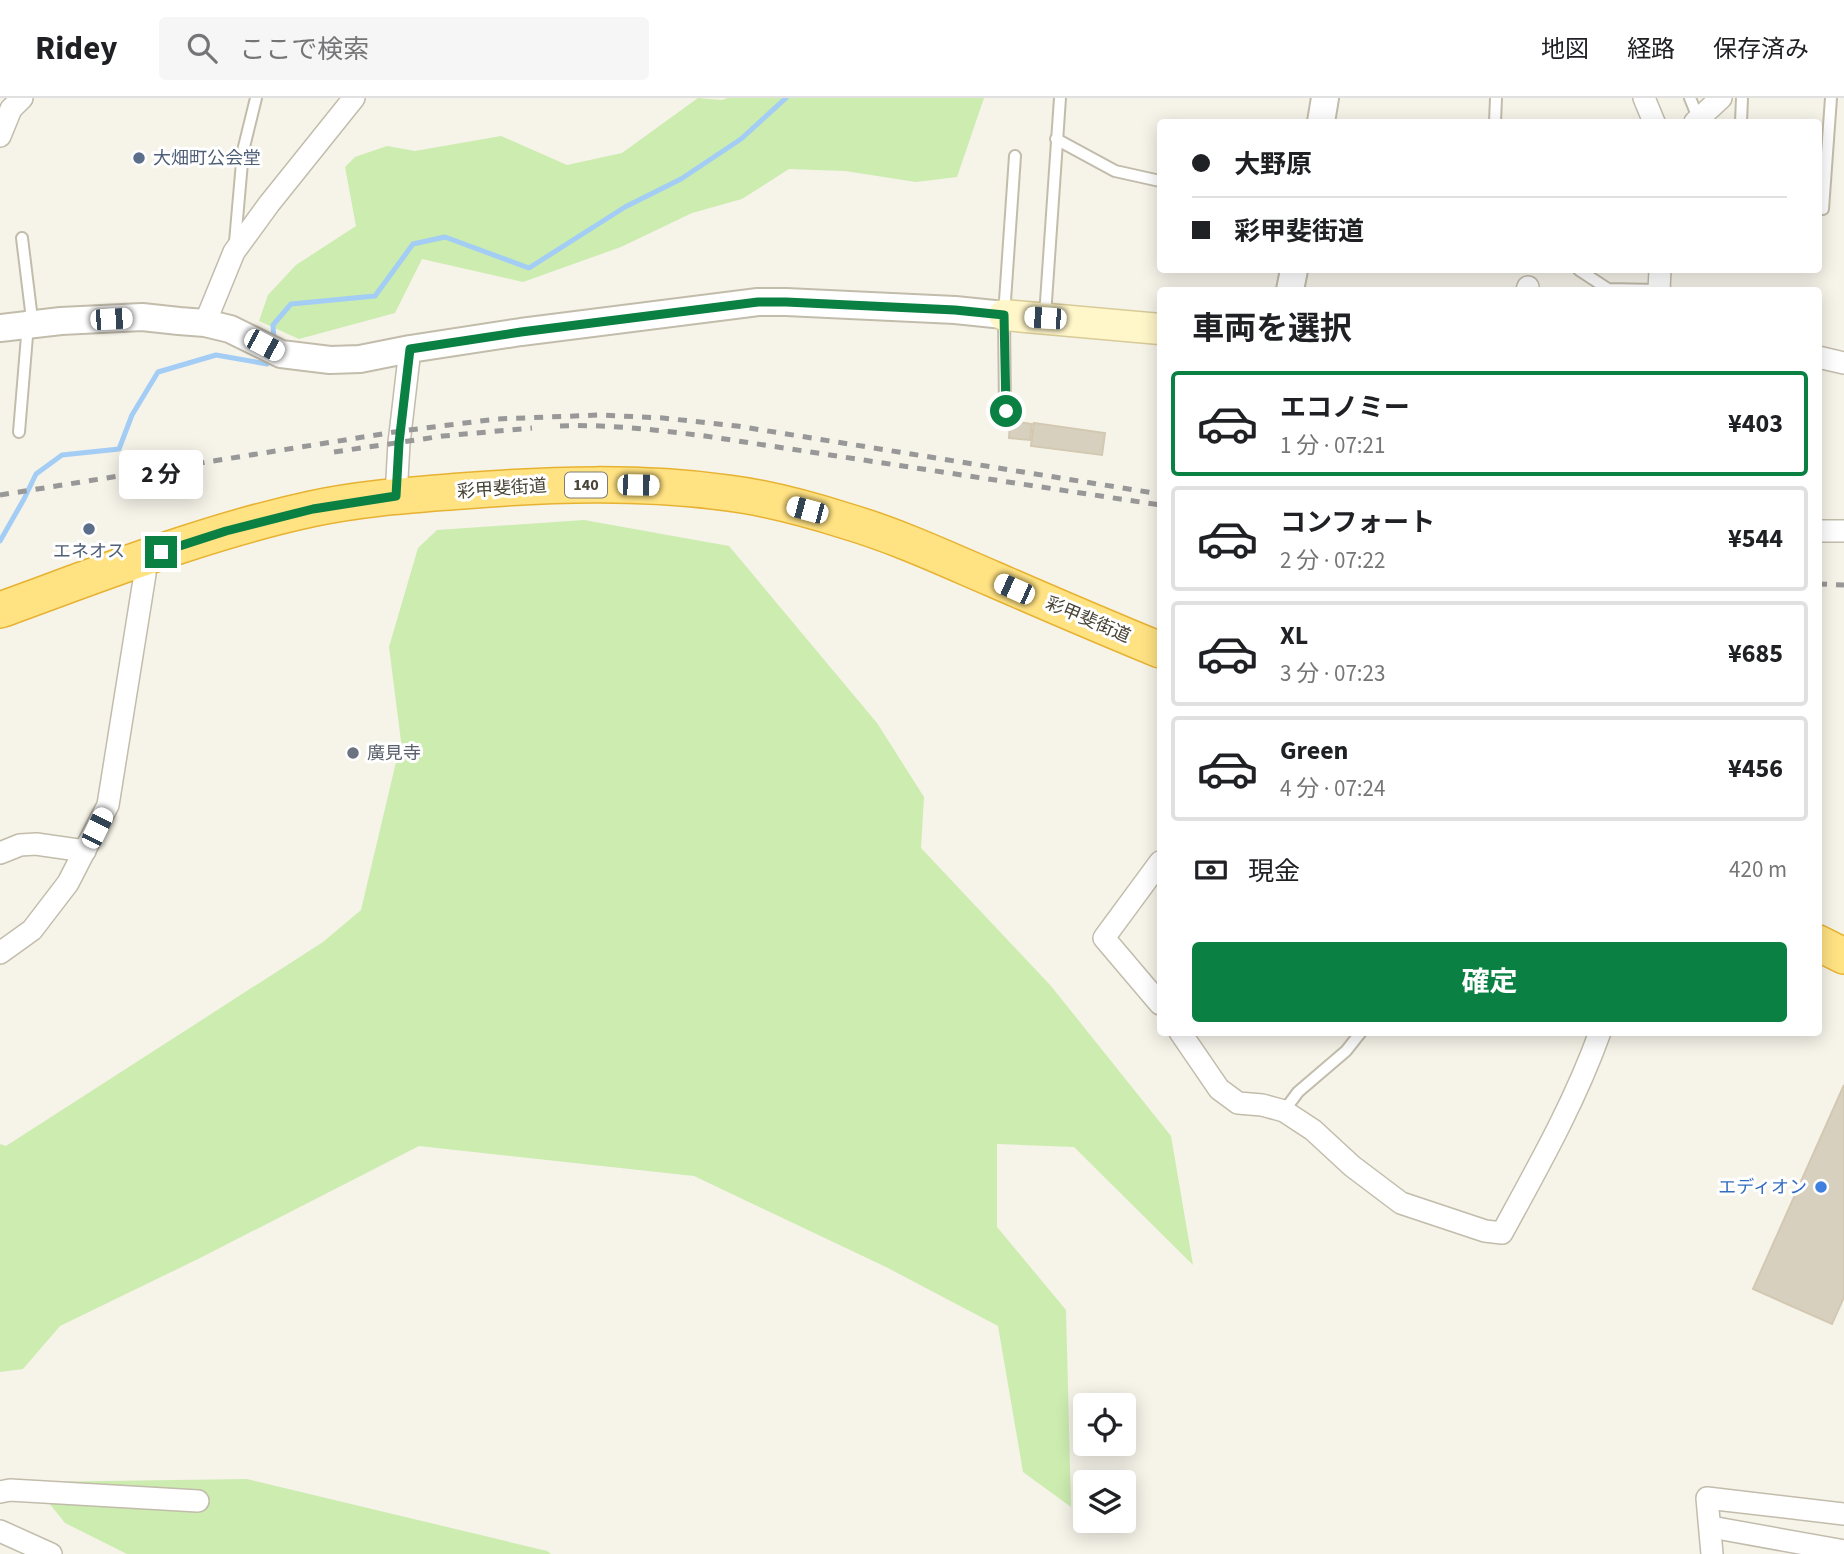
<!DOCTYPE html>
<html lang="ja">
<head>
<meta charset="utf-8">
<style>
	body { margin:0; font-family:"Source Sans 3","Noto Sans JP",sans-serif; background:#f6f6f6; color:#202124; height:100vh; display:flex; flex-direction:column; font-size:26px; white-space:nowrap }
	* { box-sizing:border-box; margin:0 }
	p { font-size:23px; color:#757577 }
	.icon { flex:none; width:38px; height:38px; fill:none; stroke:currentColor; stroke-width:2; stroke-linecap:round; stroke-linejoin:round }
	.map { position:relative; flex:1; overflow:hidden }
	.panel { position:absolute; left:1157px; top:189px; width:665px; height:749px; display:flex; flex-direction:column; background:#fff; border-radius:7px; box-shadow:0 4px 18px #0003 }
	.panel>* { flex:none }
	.banner { position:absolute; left:1157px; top:21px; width:665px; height:154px; border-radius:7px; box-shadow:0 4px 18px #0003; display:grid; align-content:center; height:154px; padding:0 35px; background:#fff }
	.controls { position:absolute; left:1073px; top:1295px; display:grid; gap:14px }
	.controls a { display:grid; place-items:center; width:63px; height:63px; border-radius:7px; background:#fff; box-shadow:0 4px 18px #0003; font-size:35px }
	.end { position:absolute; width:32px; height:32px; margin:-16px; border:9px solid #0b8043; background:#fff; box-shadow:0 0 0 4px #fff }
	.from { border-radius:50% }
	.bubble { position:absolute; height:49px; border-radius:7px; background:#fff; box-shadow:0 4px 18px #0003; font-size:23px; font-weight:700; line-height:49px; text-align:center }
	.car { position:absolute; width:21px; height:42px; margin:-21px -10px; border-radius:9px; box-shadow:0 0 5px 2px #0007; background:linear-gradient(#fff 24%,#345 0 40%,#fff 0 76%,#345 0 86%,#fff 0) }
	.banner b { display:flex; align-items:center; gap:24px; height:66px; font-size:26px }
	.banner b+b { border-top:2px solid #e0e0e0 }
	.banner i { width:18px; height:18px; background:#202124 }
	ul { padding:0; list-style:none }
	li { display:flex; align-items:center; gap:21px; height:105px; margin:0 14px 10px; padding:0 21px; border:4px solid #e0e0e0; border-radius:7px }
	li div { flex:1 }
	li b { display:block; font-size:26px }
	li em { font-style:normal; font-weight:700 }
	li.on { border-color:#0b8043 }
	li>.icon { width:63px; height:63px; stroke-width:1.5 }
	h2 { padding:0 35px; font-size:32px; line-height:84px }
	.pay { display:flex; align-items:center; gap:18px; height:77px; padding:0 35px; font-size:26px }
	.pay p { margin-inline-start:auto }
	.cta { display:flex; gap:14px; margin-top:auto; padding:14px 35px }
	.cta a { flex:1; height:80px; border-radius:7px; background:#0b8043; color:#fff; font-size:28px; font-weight:700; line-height:80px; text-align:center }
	header { display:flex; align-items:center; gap:42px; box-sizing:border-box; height:98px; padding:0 35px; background:#fff; border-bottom:2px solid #e0e0e0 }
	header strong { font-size:33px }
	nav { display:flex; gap:38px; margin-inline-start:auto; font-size:24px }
	.search { width:490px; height:63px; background:#f6f6f6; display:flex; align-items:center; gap:18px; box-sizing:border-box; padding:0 24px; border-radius:7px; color:#757577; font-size:26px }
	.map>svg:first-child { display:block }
	.green { fill:#ccecb0 }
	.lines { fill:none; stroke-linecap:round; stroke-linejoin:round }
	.stream { stroke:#a3cdf5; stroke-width:5 }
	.building { fill:#d8d0be; stroke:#d3c8b1; stroke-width:2 }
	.service-casing { stroke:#c2bcab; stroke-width:14 }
	.minor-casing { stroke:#c2bcab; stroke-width:24 }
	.tertiary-casing { stroke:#c2bcab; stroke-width:30 }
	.secondary-casing { stroke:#d8cb97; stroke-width:33 }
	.trunk-casing { stroke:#e7b231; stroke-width:38 }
	.service { stroke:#fff; stroke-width:10 }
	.minor { stroke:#fff; stroke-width:21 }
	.tertiary { stroke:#fff; stroke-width:26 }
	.secondary { stroke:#fff6ca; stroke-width:30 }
	.trunk { stroke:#ffe282; stroke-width:35 }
	.rail { stroke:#989898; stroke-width:5; stroke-dasharray:9 9; stroke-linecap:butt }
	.route { stroke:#0b8043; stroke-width:9 }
	.service-dot { fill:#5c6f8a; stroke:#fff; stroke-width:2.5 }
	.worship-dot { fill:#6b7280; stroke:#fff; stroke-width:2.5 }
	.shop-dot { fill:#3f7fe0; stroke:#fff; stroke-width:2.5 }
	.labels { text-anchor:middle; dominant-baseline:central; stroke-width:6; stroke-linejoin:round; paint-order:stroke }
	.shield { fill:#fff; stroke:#807c73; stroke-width:2 }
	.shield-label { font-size:16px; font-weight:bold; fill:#4a4437 }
	.service-label { font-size:18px; fill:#4e5e75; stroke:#fff; text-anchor:start }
	.street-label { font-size:18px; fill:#4a4437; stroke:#fff }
	.worship-label { font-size:18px; fill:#5b616d; stroke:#fff; text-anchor:start }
	.shop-label { font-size:18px; fill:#366cbe; stroke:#fff; text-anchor:end }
</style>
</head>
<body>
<header>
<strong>Ridey</strong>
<div class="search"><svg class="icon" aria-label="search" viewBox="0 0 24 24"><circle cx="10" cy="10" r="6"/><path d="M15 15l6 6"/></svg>ここで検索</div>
<nav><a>地図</a><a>経路</a><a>保存済み</a></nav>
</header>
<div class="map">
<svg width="1844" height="1456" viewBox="0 0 1844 1456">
	<rect width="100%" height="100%" fill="#f6f3e9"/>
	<g class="green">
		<path d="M698 0 722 2 728 0H984L957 79 916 84 845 73 789 71 742 101 692 115 621 149 523 184 422 161 395 215 299 241 259 223 268 197 296 167 356 128 345 69 355 59 387 48 415 53 501 38 567 67 622 55Z"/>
		<path d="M584 422 729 448 877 625 924 699 921 750 1051 888 1171 1038 1193 1167 1074 1049 997 1046V1129L1066 1212 1071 1409 1023 1374 998 1228 886 1169 694 1078 419 1048 200 1160 60 1228 23 1271 0 1274V1046L6 1048 323 844 361 812 401 643 389 549 418 450 437 432Z"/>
		<path d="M247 1381 547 1453 551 1456H127L65 1425 32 1384Z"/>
	</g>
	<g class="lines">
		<g class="stream">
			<path d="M274 242 273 227 291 206 375 198 413 146 445 139 529 170 625 109 681 81 741 41 786 0"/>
			<path d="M0 443 24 401 36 376 62 357 119 351 132 317 158 274 216 257 267 266 269 258"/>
		</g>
	</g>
	<g class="building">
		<path d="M1010 323 1032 326 1030 342 1009 340Z"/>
		<path d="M1034 325 1105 335 1102 357 1031 348Z"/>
		<path d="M1844 987V1199L1832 1226 1753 1191Z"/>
	</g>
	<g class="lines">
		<defs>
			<g id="service">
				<path d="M1690 0 1699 22"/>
				<path d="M1495 24 1496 0"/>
				<path d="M1741 24 1742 0"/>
				<path d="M1056 41 1115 73 1160 83"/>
				<path d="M1818 111H1823L1831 0"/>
				<path d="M235 144 243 53 256 0"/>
				<path d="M1579 172 1608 191 1659 192"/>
				<path d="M1045 218 1060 0"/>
				<path d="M1005 313 1004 217 1015 58"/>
				<path d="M19 334 28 226 31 213 22 140"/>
				<path d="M1284 1013 1298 994 1346 953 1361 934"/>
			</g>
			<g id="minor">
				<path d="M1644 0 1654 24"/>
				<path d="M1695 24 1721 0"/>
				<path d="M0 38 11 11 22 0"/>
				<path d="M1660 172 1659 192H1660"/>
				<path d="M1527 192 1528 189"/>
				<path d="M205 225 234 154 269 106 354 0"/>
				<path d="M1818 259 1844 265"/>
				<path d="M396 398 399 345 410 251"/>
				<path d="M1818 433H1844"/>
				<path d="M0 755 20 747 36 746 85 753"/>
				<path d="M1160 764 1104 840 1160 906"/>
				<path d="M0 855 32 832 68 785 108 707 145 476 139 461"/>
				<path d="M1180 934 1219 991 1238 1005 1262 1007 1284 1013 1313 1032 1352 1068 1401 1105 1485 1133 1502 1135C1538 1069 1575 1004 1600 934"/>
				<path d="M0 1394 10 1392 198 1403"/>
				<path d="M1711 1429 1844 1453"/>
				<path d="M0 1433 51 1456"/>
				<path d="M1712 1456 1707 1400 1844 1416"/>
			</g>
			<g id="tertiary">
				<path d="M1321 24 1325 0"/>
				<path d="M1290 192 1294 172"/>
				<path d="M0 230 61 223 142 219 179 223 205 225 230 231 281 256 330 262 360 261 410 251 521 234 758 204H786L955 212 1004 217"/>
			</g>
			<path id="secondary" d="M1004 217 1160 231"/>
			<g id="trunk">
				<path d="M0 512C102 475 205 434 311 411 361 400 412 397 462 393 551 386 640 383 728 395 768 400 808 411 846 423 897 438 944 460 993 481 1048 505 1104 529 1160 552"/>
				<path d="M1818 845 1844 858"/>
			</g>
		</defs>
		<use href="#service" class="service-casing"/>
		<use href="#minor" class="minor-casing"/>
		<use href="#tertiary" class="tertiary-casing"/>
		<use href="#secondary" class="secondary-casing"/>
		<use href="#trunk" class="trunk-casing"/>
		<use href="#service" class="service"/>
		<use href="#minor" class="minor"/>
		<use href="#tertiary" class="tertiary"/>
		<use href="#secondary" class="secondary"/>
		<use href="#trunk" class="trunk"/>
		<g class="rail">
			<path d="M560 328C608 326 657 332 705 338L1160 407"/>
			<path d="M334 354 443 338 532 330"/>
			<path d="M0 397 401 333 497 321 600 317 663 320 737 328 1160 396"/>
			<path d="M1818 486 1844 487"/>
		</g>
	</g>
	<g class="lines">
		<path class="route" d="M161 454 226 433 313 411 396 398 399 345 410 251 521 234 758 204H786L955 212 1004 217 1006 313"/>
	</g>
	<g class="service-dot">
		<circle cx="139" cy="60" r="7"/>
		<circle cx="89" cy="431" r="7"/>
	</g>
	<circle class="worship-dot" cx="353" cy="655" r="7"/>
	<circle class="shop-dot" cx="1821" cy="1089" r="7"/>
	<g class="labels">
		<rect class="shield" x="565" y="374.5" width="42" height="25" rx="5"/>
		<g class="shield-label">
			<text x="586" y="387">140</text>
		</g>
		<g class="service-label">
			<text x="153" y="60">大畑町公会堂</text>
			<text x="89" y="453" text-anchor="middle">エネオス</text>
		</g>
		<g class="street-label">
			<text transform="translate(502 391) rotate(-4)">彩甲斐街道</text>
			<text transform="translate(1088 522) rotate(23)">彩甲斐街道</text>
		</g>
		<g class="worship-label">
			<text x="367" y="655">廣見寺</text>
		</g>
		<g class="shop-label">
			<text x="1807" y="1089">エディオン</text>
		</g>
	</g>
</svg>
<div class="controls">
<a><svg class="icon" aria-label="locate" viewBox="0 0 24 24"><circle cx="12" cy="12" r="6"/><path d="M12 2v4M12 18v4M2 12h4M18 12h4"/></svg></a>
<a><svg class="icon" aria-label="layers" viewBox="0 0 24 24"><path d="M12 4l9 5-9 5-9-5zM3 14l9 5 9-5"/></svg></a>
</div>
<i class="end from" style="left:1006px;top:313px"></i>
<i class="end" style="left:161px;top:454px"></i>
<div class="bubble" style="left:119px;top:352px;width:84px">2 分</div>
<i class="car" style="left:1045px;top:220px;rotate:274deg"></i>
<i class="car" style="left:111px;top:221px;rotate:87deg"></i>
<i class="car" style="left:264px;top:247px;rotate:118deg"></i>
<i class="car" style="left:638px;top:387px;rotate:91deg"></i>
<i class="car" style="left:807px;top:412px;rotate:285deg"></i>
<i class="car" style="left:1014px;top:491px;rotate:294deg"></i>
<i class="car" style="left:97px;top:730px;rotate:26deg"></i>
<div class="banner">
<b><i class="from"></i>大野原</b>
<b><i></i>彩甲斐街道</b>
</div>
<section class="panel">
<h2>車両を選択</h2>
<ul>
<li class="on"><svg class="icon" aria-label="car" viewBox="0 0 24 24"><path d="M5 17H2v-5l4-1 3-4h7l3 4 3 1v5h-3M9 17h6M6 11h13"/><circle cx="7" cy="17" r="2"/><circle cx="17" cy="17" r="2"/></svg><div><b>エコノミー</b><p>1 分 · 07:21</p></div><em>¥403</em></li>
<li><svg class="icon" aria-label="car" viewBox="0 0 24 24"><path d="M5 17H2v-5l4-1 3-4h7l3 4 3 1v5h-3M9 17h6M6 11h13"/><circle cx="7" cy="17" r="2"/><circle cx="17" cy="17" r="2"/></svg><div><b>コンフォート</b><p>2 分 · 07:22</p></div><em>¥544</em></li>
<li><svg class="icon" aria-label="car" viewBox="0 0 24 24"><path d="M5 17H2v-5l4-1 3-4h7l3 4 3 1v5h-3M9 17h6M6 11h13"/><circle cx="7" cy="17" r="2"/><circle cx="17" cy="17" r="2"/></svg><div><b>XL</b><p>3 分 · 07:23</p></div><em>¥685</em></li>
<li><svg class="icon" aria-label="car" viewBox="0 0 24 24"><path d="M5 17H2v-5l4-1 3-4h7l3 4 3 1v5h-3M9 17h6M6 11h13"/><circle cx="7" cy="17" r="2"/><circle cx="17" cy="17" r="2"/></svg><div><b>Green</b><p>4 分 · 07:24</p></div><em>¥456</em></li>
</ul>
<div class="pay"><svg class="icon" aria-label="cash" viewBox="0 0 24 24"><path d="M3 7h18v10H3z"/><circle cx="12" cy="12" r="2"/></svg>現金<p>420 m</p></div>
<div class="cta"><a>確定</a></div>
</section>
</div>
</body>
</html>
